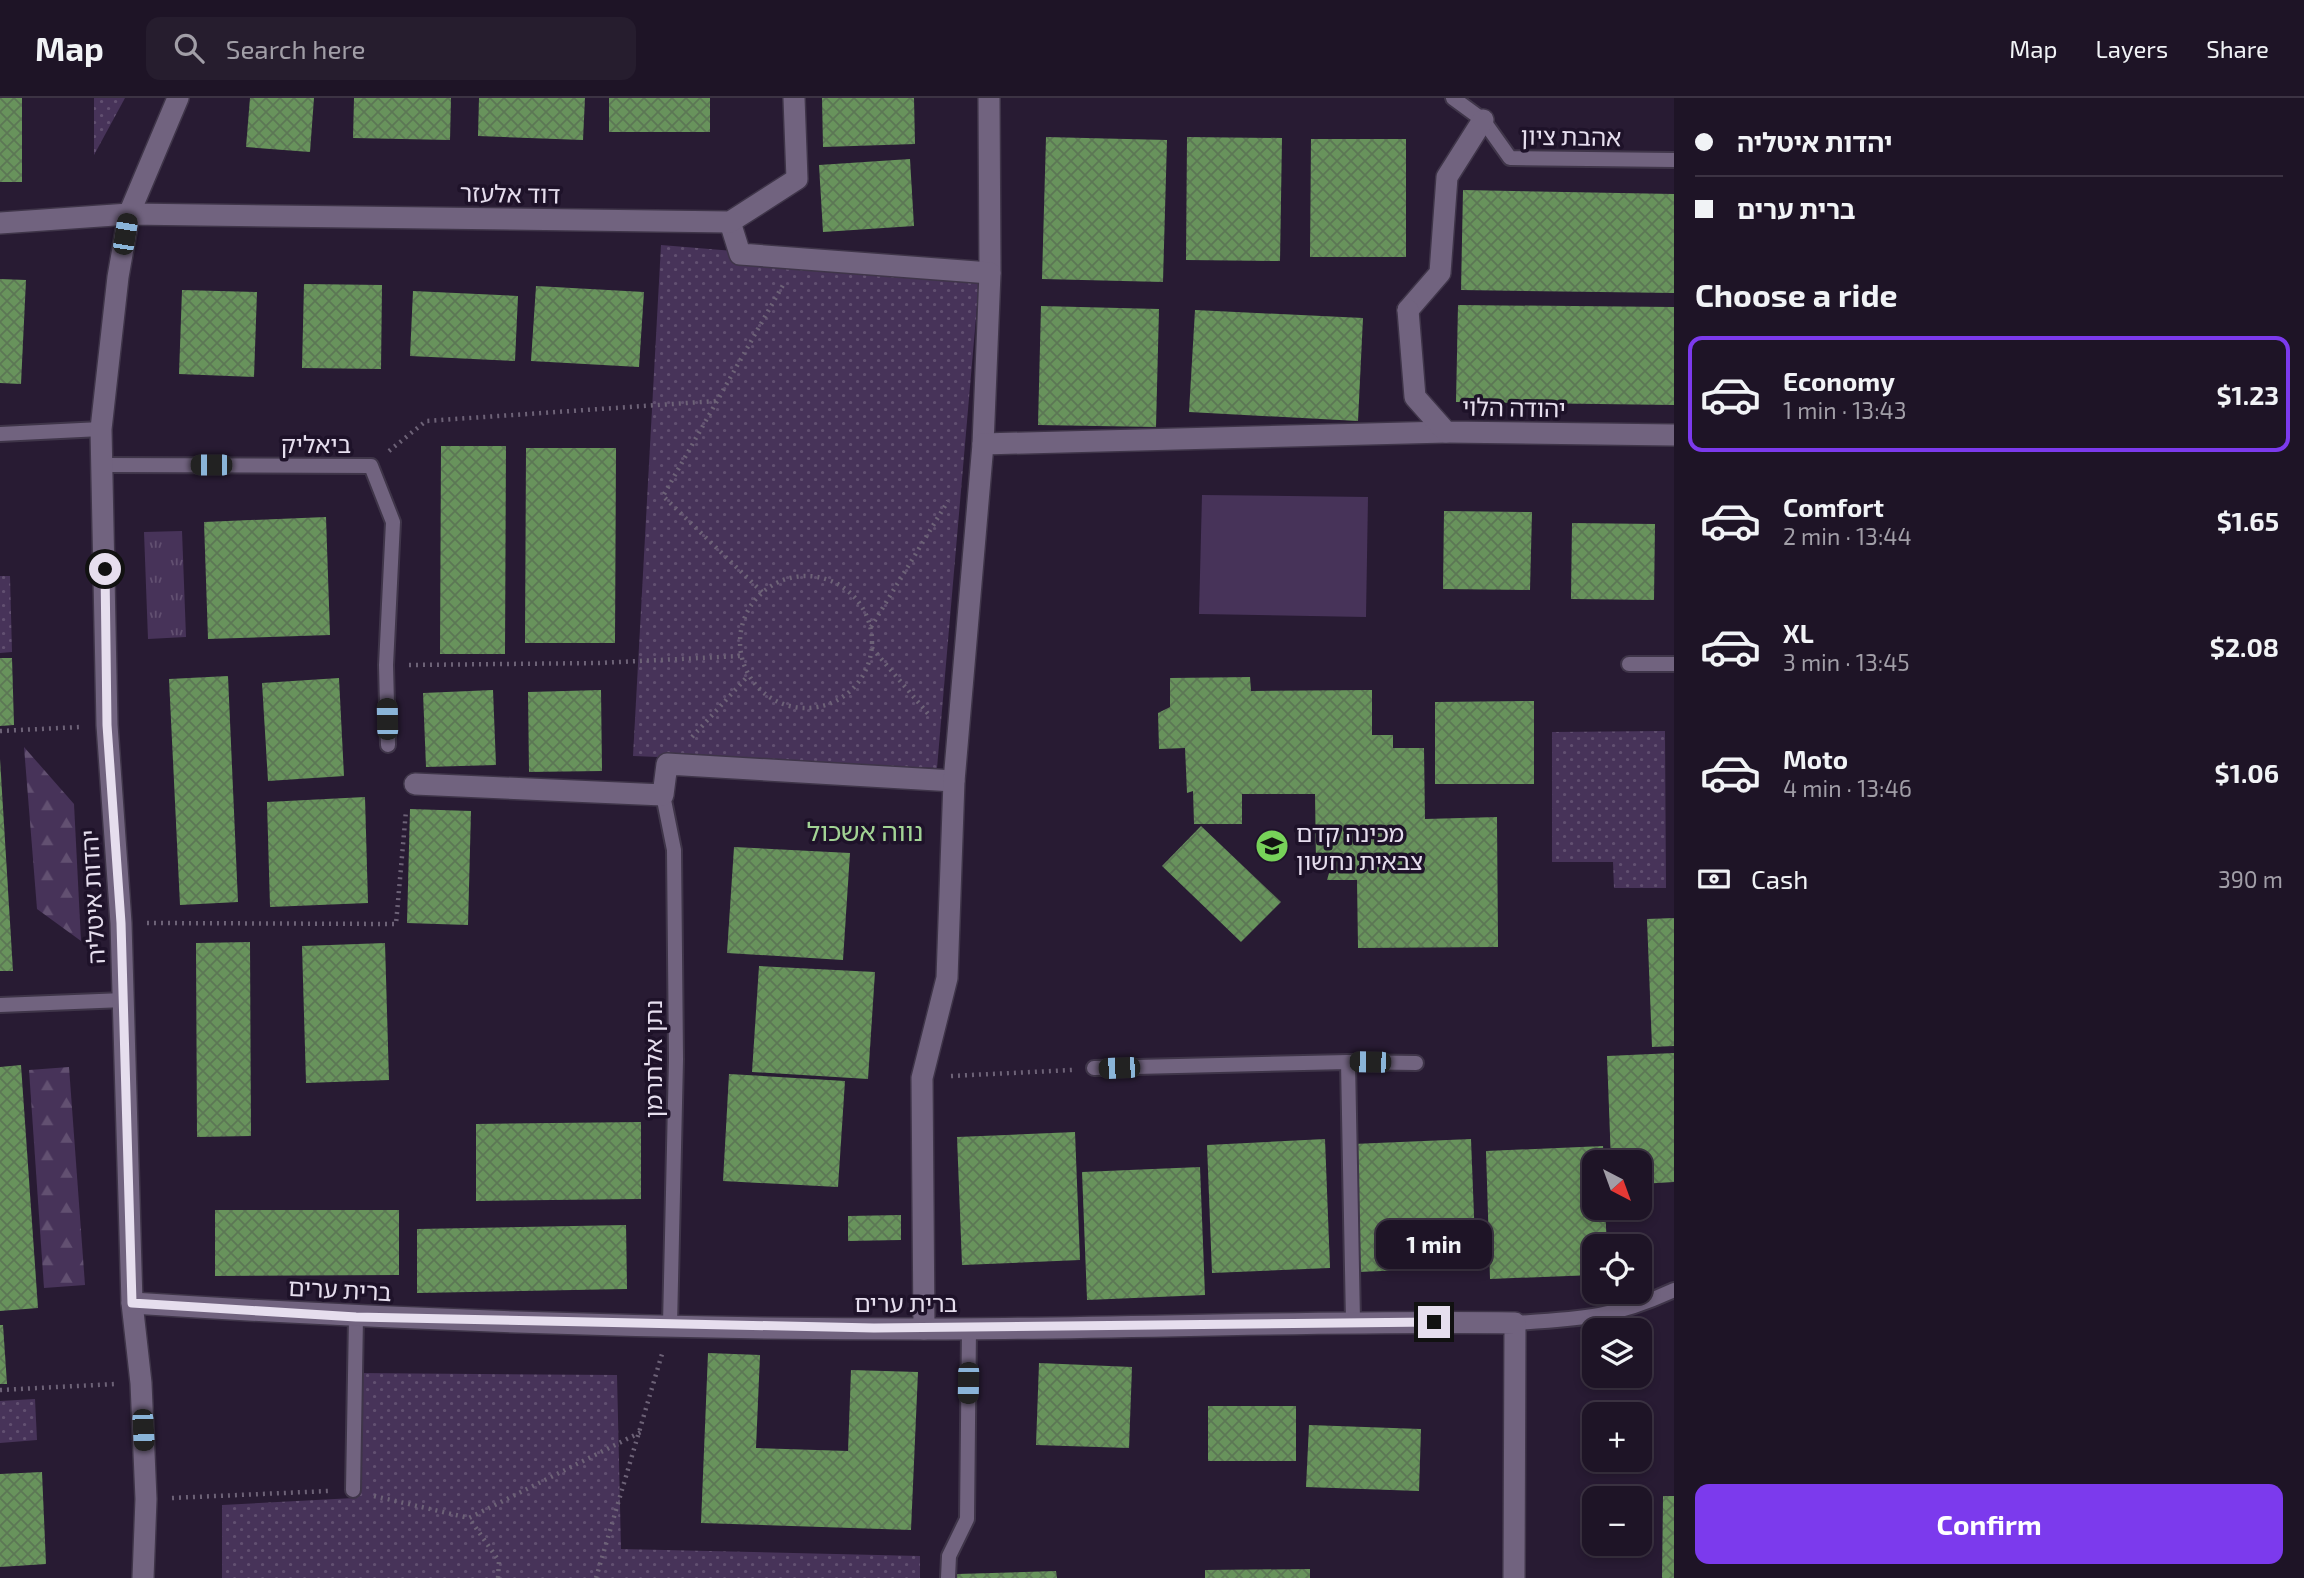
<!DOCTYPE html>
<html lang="en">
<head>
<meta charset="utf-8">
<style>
	body { margin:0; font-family:"Exo 2","Noto Sans Hebrew",sans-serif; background:#261d2e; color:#f1f3f6; height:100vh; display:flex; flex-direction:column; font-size:26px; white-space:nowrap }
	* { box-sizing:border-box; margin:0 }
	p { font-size:23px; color:#a19ea7 }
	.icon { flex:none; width:38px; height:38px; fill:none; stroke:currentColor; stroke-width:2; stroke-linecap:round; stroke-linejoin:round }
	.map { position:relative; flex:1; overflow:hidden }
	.panel { display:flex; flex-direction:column; background:#1e1426; width:630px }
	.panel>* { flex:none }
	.banner { display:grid; align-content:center; height:154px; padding:0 21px; background:#1e1426 }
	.needle { width:46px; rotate:139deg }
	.buttons { position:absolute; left:1582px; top:1052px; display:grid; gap:14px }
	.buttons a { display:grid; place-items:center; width:70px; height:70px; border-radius:14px; background:#1e1426; box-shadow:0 4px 10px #0003,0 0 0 2px #3c3343; font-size:35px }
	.end { position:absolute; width:32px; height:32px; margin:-16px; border:9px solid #e6deee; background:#111; box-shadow:0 0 0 4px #111 }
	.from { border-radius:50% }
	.bubble { position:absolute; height:49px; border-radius:14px; background:#1e1426; box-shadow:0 4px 10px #0003,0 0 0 2px #3c3343; font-size:23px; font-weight:700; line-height:49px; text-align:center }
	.car { position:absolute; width:21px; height:42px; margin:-21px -10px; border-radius:9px; box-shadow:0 0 5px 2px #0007; background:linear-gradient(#222 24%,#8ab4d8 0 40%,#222 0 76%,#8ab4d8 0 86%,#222 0) }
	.banner b { display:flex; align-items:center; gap:24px; height:66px; font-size:26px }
	.banner b+b { border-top:2px solid #3c3343 }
	.banner i { width:18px; height:18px; background:#f1f3f6 }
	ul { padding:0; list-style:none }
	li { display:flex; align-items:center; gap:21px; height:116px; margin:0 14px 10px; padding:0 7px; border:4px solid transparent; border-radius:14px }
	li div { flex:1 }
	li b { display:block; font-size:26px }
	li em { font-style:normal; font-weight:700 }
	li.selected { border-color:#7c3aed }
	li>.icon { width:63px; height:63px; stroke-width:1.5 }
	h2 { padding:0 21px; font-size:32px; line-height:84px }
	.pay { display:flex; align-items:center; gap:18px; height:77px; padding:0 21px; font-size:26px }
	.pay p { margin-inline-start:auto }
	.action { display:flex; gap:14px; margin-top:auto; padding:14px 21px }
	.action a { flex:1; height:80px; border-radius:14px; background:#7c3aed; color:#fff; font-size:28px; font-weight:700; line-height:80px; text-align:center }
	header { display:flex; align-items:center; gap:42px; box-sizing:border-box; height:98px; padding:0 35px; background:#1e1426; border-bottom:2px solid #3c3343 }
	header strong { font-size:33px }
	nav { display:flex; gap:38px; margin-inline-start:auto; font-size:24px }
	.search { width:490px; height:63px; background:#261d2e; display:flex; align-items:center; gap:18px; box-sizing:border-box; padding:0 24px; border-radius:14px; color:#a19ea7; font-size:26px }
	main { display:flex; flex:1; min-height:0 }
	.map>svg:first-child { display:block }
	.grass { fill:url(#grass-tufts) }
	.forest { fill:url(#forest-firs) }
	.park { fill:url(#park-dots) }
	.garden { fill:#473359 }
	.building { fill:url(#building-cross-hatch) }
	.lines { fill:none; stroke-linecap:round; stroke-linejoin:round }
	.service-casing { stroke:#3f3549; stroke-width:18 }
	.pedestrian-casing { stroke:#3f3549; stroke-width:24 }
	.minor-casing { stroke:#3f3549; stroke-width:24 }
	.tertiary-casing { stroke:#3f3549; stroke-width:24 }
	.path { stroke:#6d6277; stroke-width:4.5; stroke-dasharray:2 5; stroke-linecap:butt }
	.service { stroke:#71637f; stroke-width:14 }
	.pedestrian { stroke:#71637f; stroke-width:21 }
	.minor { stroke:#71637f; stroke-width:21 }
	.tertiary { stroke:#71637f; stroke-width:21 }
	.route { stroke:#e6deee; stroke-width:9 }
	.labels { text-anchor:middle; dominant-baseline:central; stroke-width:7; stroke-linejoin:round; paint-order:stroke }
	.street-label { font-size:24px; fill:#e6deee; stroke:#1e1229 }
	.poi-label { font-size:24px; fill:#e6deee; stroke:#1e1229; text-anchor:start }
	.neighbourhood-label { font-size:26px; fill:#a2d394; stroke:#1e1229 }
</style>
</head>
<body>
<header>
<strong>Map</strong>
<div class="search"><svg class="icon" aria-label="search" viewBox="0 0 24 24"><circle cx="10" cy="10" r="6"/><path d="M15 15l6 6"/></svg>Search here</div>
<nav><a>Map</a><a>Layers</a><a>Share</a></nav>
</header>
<main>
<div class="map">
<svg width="1674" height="1480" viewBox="0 0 1674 1480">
	<defs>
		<pattern id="grass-tufts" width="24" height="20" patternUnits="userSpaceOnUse" patternTransform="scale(1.75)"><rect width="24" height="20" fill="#473359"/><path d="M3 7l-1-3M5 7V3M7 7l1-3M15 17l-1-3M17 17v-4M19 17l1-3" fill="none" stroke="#625071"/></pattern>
		<pattern id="forest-firs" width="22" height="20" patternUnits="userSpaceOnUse" patternTransform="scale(1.75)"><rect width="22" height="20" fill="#473359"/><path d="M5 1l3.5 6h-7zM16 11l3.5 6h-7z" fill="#625071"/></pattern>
		<pattern id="park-dots" width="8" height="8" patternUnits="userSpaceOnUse" patternTransform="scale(1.75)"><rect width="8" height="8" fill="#473359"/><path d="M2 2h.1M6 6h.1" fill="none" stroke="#625071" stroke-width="1.8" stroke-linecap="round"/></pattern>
		<pattern id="building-cross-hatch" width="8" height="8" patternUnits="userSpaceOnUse" patternTransform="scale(1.75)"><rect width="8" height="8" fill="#68935c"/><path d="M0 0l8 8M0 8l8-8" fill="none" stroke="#5c7755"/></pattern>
	</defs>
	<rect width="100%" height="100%" fill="#281b33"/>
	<path class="grass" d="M182 433 186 539 148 541 144 434Z"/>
	<g class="forest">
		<path d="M24 649 74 706 81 843 37 811Z"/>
		<path d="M69 969 85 1187 44 1190 29 972Z"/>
	</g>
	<g class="park">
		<path d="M94 0H125L94 57Z"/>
		<path d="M661 147 980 173 937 670 633 658Z"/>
		<path d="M0 478H10L12 554 0 555Z"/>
		<path d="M1665 633 1666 790H1614L1613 764H1552V634Z"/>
		<path d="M356 1275 617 1277 621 1451 920 1458V1480H222V1407L354 1400Z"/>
		<path d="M35 1301 37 1342 0 1345V1303Z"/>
	</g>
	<path class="garden" d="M1202 397 1368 399 1366 519 1199 516Z"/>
	<g class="building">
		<rect x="0" y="0" width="22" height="84"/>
		<path d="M250 0H314L310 54 246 49Z"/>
		<path d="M354 0H451L450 42 353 40Z"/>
		<path d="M479 0H585L583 42 478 38Z"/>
		<rect x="609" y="0" width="101" height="34"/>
		<path d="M822 0H914L915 46 823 49Z"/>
		<path d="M1046 39 1167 42 1163 184 1042 181Z"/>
		<path d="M1187 39 1282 40 1280 163 1186 162Z"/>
		<path d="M1311 41H1406V159H1310Z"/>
		<path d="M910 61 914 128 823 134 819 67Z"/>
		<path d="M1463 92 1674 96V195L1461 192Z"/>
		<path d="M0 181 26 182 21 286 0 285Z"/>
		<path d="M304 186 382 187 381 271 302 270Z"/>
		<path d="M536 188 644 194 639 269 531 263Z"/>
		<path d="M182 192 257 194 254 279 179 276Z"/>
		<path d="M413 193 518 198 515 263 410 258Z"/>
		<path d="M1458 207 1674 209V307L1456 304Z"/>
		<path d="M1041 208 1159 211 1156 329 1038 327Z"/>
		<path d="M1195 212 1363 220 1358 323 1189 314Z"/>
		<path d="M441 348H506L505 556H440Z"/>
		<path d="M526 350H616L615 545H525Z"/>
		<path d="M1444 413 1532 414 1530 492 1443 491Z"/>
		<path d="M326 419 330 537 208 541 204 424Z"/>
		<path d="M1572 425 1655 426 1654 502 1571 501Z"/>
		<path d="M0 560H12L14 627 0 628Z"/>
		<path d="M228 578 238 804 180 807 169 581Z"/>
		<path d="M1250 579 1251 593 1372 592V637H1393V650H1424L1425 721 1497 719 1498 849 1358 850 1357 782H1327L1332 765H1316L1315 696H1242V726H1194L1193 693 1187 695 1185 650 1159 651 1158 615 1170 609V580Z"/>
		<path d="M339 580 344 678 268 683 262 585Z"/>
		<path d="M493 592 496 667 426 669 423 595Z"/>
		<path d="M601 592 602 673 529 674 528 594Z"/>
		<path d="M1534 603V686H1435V604Z"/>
		<path d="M0 661 13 873H0Z"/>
		<path d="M365 699 368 805 270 809 267 704Z"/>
		<path d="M410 711 471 713 468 827 407 825Z"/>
		<path d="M1201 728 1281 804 1241 844 1162 768Z"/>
		<path d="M734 749 850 755 843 862 727 855Z"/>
		<path d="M1674 820V948L1652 949 1647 821Z"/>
		<path d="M250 844 251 1038 197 1039 196 845Z"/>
		<path d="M385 845 389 982 306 985 302 848Z"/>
		<path d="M759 868 875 874 868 981 752 974Z"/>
		<path d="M1674 955V1084L1640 1086V1064H1611L1607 958Z"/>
		<path d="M21 967 38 1210 0 1213V969Z"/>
		<path d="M729 976 845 983 838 1089 723 1083Z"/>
		<path d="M641 1024V1101L476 1103V1026Z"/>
		<path d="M1075 1034 1080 1162 962 1167 957 1039Z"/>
		<path d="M1325 1041 1330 1170 1212 1175 1207 1047Z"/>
		<path d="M1471 1041 1476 1169 1358 1174 1353 1046Z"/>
		<path d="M1603 1048 1604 1064H1594V1110H1605L1607 1148H1594V1177L1490 1181 1486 1053Z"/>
		<path d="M1200 1069 1205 1197 1087 1202 1082 1074Z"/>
		<path d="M215 1112H399V1177L215 1178Z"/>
		<path d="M901 1117V1142L848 1143V1118Z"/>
		<path d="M626 1127 627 1191 417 1195V1131Z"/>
		<path d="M0 1227H3L7 1286H0Z"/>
		<path d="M708 1255 760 1257 756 1350 848 1353 851 1272 918 1274 911 1432 701 1425Z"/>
		<path d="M1039 1265 1132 1269 1129 1350 1036 1347Z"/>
		<rect x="1208" y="1308" width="88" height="55"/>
		<path d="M1309 1327 1421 1331 1419 1393 1306 1389Z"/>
		<path d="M42 1374 46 1466 0 1469V1376Z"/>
		<path d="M1663 1398H1674V1480H1662Z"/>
		<path d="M1310 1471V1480H1205V1472Z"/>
		<path d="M1056 1473 1057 1480H957V1476Z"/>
	</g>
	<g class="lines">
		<defs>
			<g id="service">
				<path d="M1453 0 1483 22 1510 60 1674 62"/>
				<path d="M0 336 101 331"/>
				<path d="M103 367 371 368 393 424 386 567 388 647"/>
				<path d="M1629 566H1674"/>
				<path d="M663 697 674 752 676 961 670 1227"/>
				<path d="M0 907 124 902"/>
				<path d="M1348 964 1416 965"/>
				<path d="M1094 970 1348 964 1353 1223"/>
				<path d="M1515 1225C1580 1221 1614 1220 1674 1192"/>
				<path d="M353 1392 356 1219"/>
				<path d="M948 1480 949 1458 967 1421 969 1230"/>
			</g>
			<g id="pedestrian">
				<path d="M989 0 990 175"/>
				<path d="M730 124 740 156 990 175 983 346"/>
				<path d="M1408 212 1440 175 1447 79 1483 22"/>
				<path d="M415 686 663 697 667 666 954 683"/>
				<path d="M924 1231 922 980 947 880 954 683 983 346 1446 334"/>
			</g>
			<g id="minor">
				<path d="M0 125 129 116 730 124 797 81 794 0"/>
				<path d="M1408 212 1415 299 1446 334 1674 337"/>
				<path d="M132 1205C396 1222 660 1231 924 1231 1121 1231 1318 1222 1515 1225L1514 1480"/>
			</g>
			<path id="tertiary" d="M143 1480 146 1401 141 1285 132 1205 121 825 107 627 101 331 118 179 129 116 178 0"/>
		</defs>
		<use href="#service" class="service-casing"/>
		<use href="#pedestrian" class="pedestrian-casing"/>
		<use href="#minor" class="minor-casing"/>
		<use href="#tertiary" class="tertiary-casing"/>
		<g class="path">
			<path d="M389 353 426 323 716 303"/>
			<circle cx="806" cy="544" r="66"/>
			<path d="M762 494 663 398 783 187"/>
			<path d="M871 529 948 403"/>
			<path d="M872 550 930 618"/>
			<path d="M409 567 599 565 740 558"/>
			<path d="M0 633 80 629"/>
			<path d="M692 639 748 578"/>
			<path d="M147 825 396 826 406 713"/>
			<path d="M951 978 1072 972"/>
			<path d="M0 1292 115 1286"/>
			<path d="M374 1398 469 1420"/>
			<path d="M172 1400 328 1393"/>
			<path d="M498 1480 499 1463 469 1420 641 1334"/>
			<path d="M596 1480 662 1256"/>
		</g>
		<use href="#service" class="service"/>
		<use href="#pedestrian" class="pedestrian"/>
		<use href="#minor" class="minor"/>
		<use href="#tertiary" class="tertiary"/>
	</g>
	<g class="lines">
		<path class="route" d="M105 471 107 627 121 825 132 1205 356 1219 874 1230 1434 1224"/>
	</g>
	<defs>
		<symbol id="university-disc" viewBox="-11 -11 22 22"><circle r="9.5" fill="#77d259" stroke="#1e1229"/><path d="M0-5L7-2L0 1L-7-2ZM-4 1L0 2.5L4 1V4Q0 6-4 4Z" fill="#111"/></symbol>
	</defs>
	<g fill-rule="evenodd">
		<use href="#university-disc" x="1253" y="729" width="38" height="38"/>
	</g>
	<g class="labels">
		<g class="street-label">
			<text transform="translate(1571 38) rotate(1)">אהבת ציון</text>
			<text transform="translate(510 95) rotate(1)">דוד אלעזר</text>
			<text transform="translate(1514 309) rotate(1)">יהודה הלוי</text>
			<text x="316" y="345">ביאליק</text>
			<text transform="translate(92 799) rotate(-93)">יהדות איטליה</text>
			<text transform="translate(652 961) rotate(-90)">נתן אלתרמן</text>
			<text transform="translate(340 1191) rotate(3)">ברית ערים</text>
			<text x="906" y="1204">ברית ערים</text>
		</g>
		<g class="poi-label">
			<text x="1296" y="734">מכינה קדם<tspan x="1296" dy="28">צבאית נחשון</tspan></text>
		</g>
		<g class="neighbourhood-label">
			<text x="865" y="732">נווה אשכול</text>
		</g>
	</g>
</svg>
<div class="buttons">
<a><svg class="needle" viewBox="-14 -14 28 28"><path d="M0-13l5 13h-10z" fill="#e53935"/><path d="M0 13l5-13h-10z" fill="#a19ea7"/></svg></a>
<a><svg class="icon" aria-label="locate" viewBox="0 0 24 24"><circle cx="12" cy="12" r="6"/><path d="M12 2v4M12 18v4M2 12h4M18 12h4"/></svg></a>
<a><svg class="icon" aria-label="layers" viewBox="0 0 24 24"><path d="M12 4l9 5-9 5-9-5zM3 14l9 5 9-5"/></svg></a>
<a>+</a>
<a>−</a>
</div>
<i class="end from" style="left:105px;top:471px"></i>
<i class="end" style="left:1434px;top:1224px"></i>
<div class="bubble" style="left:1376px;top:1122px;width:116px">1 min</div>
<i class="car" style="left:125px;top:136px;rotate:9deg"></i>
<i class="car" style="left:211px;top:367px;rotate:270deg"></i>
<i class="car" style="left:387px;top:621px;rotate:359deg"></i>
<i class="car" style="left:1370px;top:964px;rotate:271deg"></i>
<i class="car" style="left:1119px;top:970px;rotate:268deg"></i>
<i class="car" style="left:968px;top:1285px;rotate:181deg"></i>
<i class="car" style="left:143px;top:1332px;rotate:177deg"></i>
</div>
<section class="panel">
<div class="banner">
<b><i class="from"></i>יהדות איטליה</b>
<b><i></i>ברית ערים</b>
</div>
<h2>Choose a ride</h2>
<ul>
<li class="selected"><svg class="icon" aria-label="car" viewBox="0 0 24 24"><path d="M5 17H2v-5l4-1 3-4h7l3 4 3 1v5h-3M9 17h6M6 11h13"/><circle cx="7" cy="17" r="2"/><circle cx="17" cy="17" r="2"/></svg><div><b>Economy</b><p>1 min · 13:43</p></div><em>$1.23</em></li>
<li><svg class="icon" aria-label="car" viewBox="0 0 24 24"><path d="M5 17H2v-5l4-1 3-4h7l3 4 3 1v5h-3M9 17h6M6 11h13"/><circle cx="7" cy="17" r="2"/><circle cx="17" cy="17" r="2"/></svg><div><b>Comfort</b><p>2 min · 13:44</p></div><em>$1.65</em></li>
<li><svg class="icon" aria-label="car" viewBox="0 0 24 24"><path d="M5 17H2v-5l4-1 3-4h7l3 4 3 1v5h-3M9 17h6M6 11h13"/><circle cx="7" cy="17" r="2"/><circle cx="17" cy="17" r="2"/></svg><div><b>XL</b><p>3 min · 13:45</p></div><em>$2.08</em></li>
<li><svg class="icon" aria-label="car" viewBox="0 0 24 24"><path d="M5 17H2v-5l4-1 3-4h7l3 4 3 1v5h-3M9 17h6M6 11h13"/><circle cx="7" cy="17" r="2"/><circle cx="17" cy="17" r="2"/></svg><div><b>Moto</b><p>4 min · 13:46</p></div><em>$1.06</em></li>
</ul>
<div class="pay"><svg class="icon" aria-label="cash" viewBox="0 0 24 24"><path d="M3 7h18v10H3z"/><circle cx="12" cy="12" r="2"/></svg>Cash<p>390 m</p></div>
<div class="action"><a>Confirm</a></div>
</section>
</main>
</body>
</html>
